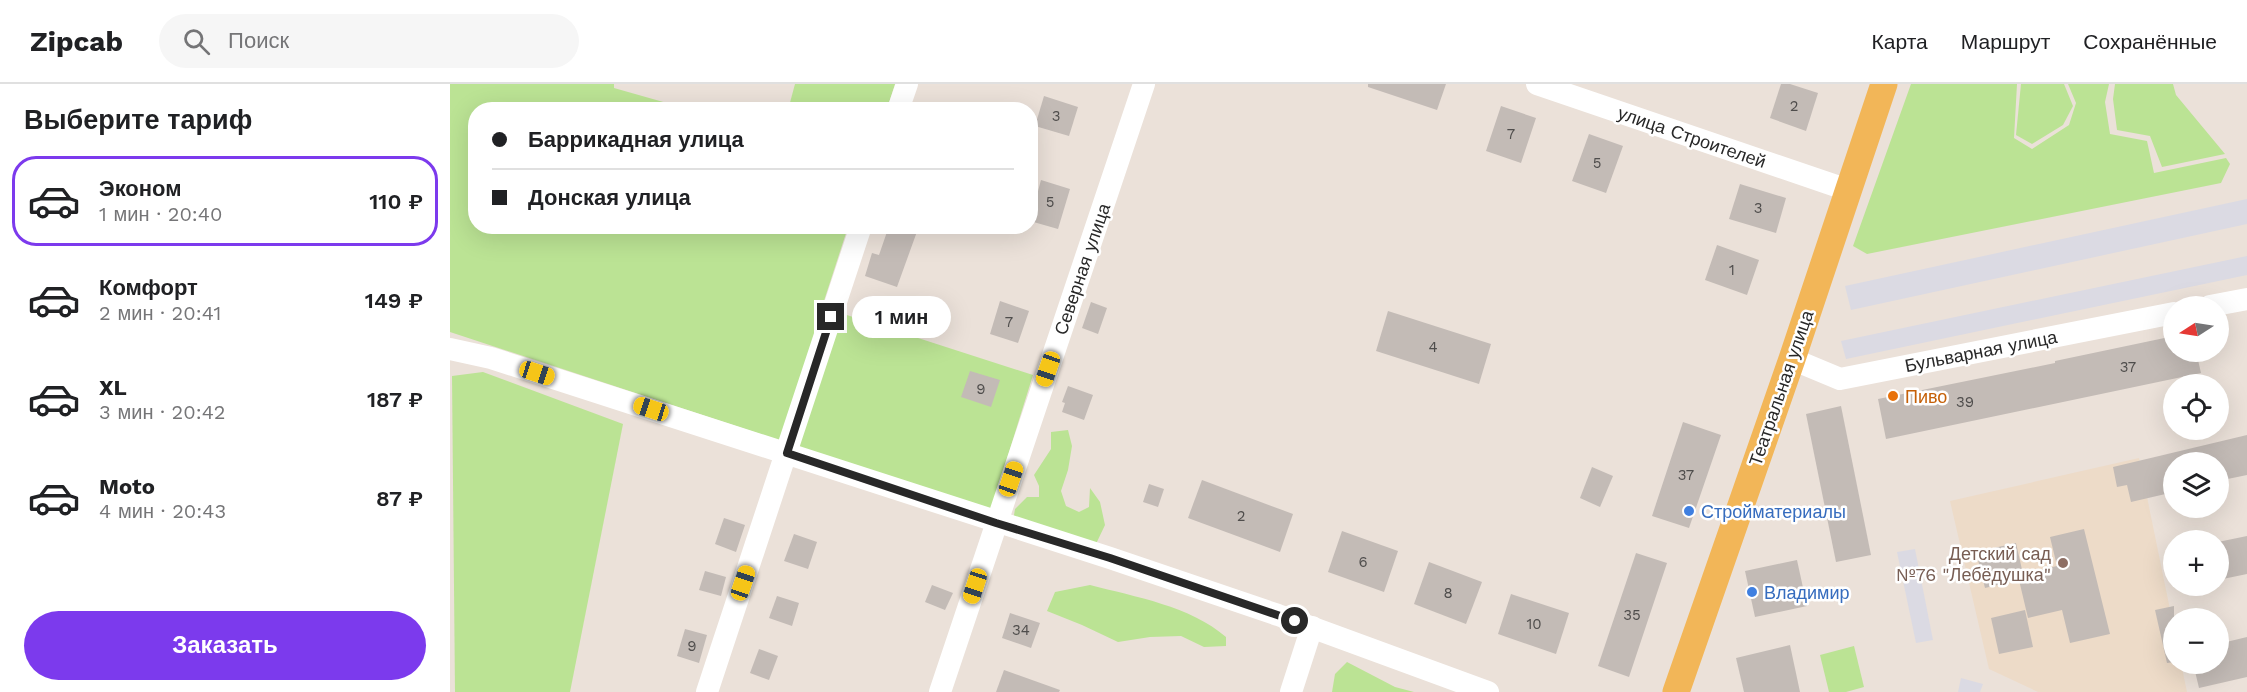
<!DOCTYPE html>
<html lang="ru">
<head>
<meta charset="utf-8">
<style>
	body { margin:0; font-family:"Work Sans",sans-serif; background:#f6f6f6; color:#202124; height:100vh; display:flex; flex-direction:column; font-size:22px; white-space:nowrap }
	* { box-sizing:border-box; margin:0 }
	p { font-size:20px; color:#757577 }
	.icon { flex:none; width:33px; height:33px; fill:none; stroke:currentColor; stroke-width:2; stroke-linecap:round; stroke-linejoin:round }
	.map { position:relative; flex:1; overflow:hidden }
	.panel { display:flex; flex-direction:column; background:#fff; width:450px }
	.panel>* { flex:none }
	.hud { position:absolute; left:18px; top:18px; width:570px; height:132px; border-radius:24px; box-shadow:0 6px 24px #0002; display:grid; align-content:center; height:132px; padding:0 24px; background:#fff }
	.needle { width:39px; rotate:258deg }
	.controls { position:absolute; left:1713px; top:212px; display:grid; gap:12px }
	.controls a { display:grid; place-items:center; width:66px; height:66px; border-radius:50%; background:#fff; box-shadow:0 6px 24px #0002; font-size:30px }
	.end { position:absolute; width:27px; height:27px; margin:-14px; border:8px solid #282828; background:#fff; box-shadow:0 0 0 3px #fff }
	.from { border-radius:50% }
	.bubble { position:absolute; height:42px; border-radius:21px; background:#fff; box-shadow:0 6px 24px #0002; font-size:20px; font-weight:600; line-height:42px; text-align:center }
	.car { position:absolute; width:18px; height:36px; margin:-18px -9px; border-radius:8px; box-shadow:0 0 4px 2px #0007; background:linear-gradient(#f5c518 24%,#345 0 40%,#f5c518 0 76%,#345 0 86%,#f5c518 0) }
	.hud b { display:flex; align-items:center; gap:21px; height:57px; font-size:22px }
	.hud b+b { border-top:2px solid #e0e0e0 }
	.hud i { width:15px; height:15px; background:#202124 }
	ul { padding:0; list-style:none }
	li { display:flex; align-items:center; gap:18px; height:90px; margin:0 12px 9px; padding:0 12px; border:3px solid transparent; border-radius:24px }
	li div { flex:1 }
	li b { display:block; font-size:22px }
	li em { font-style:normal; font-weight:600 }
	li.selected { border-color:#7c3aed }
	li>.icon { width:54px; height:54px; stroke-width:1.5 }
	h2 { padding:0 24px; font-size:27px; line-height:72px }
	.primary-button { display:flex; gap:12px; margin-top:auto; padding:12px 24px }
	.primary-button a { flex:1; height:69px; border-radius:36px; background:#7c3aed; color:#fff; font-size:24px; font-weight:600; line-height:69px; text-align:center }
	header { display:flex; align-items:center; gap:36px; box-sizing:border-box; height:84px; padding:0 30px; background:#fff; border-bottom:2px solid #e0e0e0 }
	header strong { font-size:28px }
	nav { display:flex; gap:33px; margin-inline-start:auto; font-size:21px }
	.search { width:420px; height:54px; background:#f6f6f6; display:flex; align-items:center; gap:15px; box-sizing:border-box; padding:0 21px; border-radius:33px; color:#757577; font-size:22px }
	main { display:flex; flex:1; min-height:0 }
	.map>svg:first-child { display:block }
	.industrial { fill:#dbdae3 }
	.education { fill:#eddbc8 }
	.green { fill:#bbe394 }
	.building { fill:#c3bbb6 }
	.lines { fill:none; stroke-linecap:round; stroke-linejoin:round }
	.minor { stroke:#fff; stroke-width:22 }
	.major { stroke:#f2b658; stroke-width:27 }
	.route { stroke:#282828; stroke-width:8 }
	.food-dot { fill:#e8710a; stroke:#fff; stroke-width:2 }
	.shop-dot { fill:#3f7fe0; stroke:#fff; stroke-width:2 }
	.education-dot { fill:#8d6e63; stroke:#fff; stroke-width:2 }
	.labels { text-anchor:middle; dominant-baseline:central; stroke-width:5; stroke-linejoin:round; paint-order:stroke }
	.number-label { font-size:15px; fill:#4f4d4c }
	.street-label { font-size:18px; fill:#282828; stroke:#fff }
	.food-label { font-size:18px; fill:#c56008; stroke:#fff; text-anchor:start }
	.shop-label { font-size:18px; fill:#366cbe; stroke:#fff; text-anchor:start }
	.education-label { font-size:18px; fill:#785e54; stroke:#fff; text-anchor:end }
</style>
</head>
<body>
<header>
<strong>Zipcab</strong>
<div class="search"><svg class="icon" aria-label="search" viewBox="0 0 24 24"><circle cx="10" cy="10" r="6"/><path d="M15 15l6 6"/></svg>Поиск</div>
<nav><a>Карта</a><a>Маршрут</a><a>Сохранённые</a></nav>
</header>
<main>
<section class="panel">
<h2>Выберите тариф</h2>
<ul>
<li class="selected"><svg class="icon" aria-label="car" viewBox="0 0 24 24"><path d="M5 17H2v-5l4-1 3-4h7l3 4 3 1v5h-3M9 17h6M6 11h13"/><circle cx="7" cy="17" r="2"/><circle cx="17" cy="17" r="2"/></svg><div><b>Эконом</b><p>1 мин · 20:40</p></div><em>110 ₽</em></li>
<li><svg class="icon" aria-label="car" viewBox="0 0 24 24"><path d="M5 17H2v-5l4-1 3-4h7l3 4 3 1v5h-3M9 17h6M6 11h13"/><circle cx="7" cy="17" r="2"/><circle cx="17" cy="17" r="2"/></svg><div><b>Комфорт</b><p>2 мин · 20:41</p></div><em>149 ₽</em></li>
<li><svg class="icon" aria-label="car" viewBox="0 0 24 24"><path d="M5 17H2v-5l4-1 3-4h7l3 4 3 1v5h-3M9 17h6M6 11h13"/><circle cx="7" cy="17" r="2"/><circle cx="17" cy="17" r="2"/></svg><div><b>XL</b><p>3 мин · 20:42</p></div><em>187 ₽</em></li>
<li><svg class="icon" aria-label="car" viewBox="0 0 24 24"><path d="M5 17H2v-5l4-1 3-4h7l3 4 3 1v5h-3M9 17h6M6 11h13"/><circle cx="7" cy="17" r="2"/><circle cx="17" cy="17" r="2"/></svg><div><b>Moto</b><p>4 мин · 20:43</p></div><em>87 ₽</em></li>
</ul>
<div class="primary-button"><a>Заказать</a></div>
</section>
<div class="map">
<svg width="1797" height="608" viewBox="0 0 1797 608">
	<rect width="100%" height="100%" fill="#ebe1d9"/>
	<g class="industrial">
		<path d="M1797 115V140L1401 226 1395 202Z"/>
		<path d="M1797 172V191L1396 275 1391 257Z"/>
		<path d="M1465 465 1483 556 1466 559 1447 468Z"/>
		<path d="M1511 594 1533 600 1530 608H1508Z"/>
	</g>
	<path class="education" d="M1689 374 1723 540 1724 579H1731L1737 608H1588L1539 585 1500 417Z"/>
	<g class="green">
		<path d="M0 0H164V4L238 25 26 26V142L398 143 372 223 583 291 540 429 371 370 0 248Z"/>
		<path d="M345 0H445L437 25 338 26Z"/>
		<path d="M1461 0H1567L1564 54 1582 65 1619 41 1626 19 1618 0H1659L1655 18 1660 50 1697 57 1704 89 1776 74 1780 80 1771 99 1417 170 1403 162Z"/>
		<path d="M1571 0H1614L1623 22 1613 41 1582 60 1566 51Z"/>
		<path d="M1665 0H1723L1726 11 1775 70 1712 83 1700 52 1667 46 1663 15Z"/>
		<path d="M33 288 173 340 120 608H5L2 292Z"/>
		<path d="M618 346 622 362 618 386 611 407 616 422 629 428 639 423 640 404 650 418 655 441 645 462 563 437 565 425 577 413H589V402L584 391 601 365V348Z"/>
		<path d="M640 501C686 513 740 522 776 553V562L754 563 731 552 700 553 668 558 632 541 597 527 605 508Z"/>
		<path d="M1404 562 1414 603 1396 608H1379L1370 571Z"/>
		<path d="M897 578 945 603 964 608H882L885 590Z"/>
	</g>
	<g class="building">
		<path d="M918 0H996L987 26 918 3Z"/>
		<path d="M1331 0H1340L1368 9 1356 47 1320 34Z"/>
		<path d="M594 12 628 23 619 52 585 42Z"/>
		<path d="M1051 22 1086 34 1071 79 1036 67Z"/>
		<path d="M1139 50 1173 62 1156 109 1122 97Z"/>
		<path d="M591 96 620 105 608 145 580 137Z"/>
		<path d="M1290 100 1336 114 1326 149 1279 135Z"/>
		<path d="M439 142H469L447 203 415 192 422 169 429 171Z"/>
		<path d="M1267 161 1309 176 1297 211 1255 196Z"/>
		<path d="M550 217 579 227 568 259 540 250Z"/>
		<path d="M641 218 657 224 648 250 632 244Z"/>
		<path d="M938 227 1041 260 1029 300 926 267Z"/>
		<path d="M1724 252V267H1746L1751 289 1436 355 1428 315 1605 279V277Z"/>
		<path d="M520 287 550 296 541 323 511 313Z"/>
		<path d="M618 302 643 311 634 336 612 328 615 319 612 318Z"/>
		<path d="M1391 322 1421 471 1386 478 1356 330Z"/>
		<path d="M1233 338 1271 351 1239 444 1202 432Z"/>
		<path d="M1797 351V391L1768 397V378H1724V408L1681 418 1677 401 1667 403 1663 383Z"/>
		<path d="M1142 383 1163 392 1150 423 1130 414Z"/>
		<path d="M752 396 843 430 830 468 738 434Z"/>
		<path d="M699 400 714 405 708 423 693 418Z"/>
		<path d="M274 434 295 441 286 468 265 460Z"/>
		<path d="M1634 445 1660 550 1620 559 1612 526 1578 534 1569 496 1535 504 1526 468 1566 459 1573 490 1607 482 1600 453Z"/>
		<path d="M892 447 948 467 934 508 878 488Z"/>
		<path d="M344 450 367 458 358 485 334 477Z"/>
		<path d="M1797 452V490L1768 496V458Z"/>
		<path d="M1186 469 1217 479 1179 593 1148 582Z"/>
		<path d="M1347 476 1357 522 1305 533 1295 487Z"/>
		<path d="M979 478 1032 498 1016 540 964 520Z"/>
		<path d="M255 487 276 493 271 512 249 506Z"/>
		<path d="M482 501 503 509 495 526 475 518Z"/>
		<path d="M1061 510 1119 529 1106 570 1048 550Z"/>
		<path d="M327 512 349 519 342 542 319 534Z"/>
		<path d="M1724 522V578L1717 579 1705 526Z"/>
		<path d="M1575 526 1583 563 1549 570 1541 534Z"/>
		<path d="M560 529 590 539 581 564 552 554Z"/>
		<path d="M235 545 257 551 249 579 227 572Z"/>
		<path d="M1797 553V593L1749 604 1743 579H1768V560Z"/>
		<path d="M1340 561 1350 608H1294L1286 574Z"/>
		<path d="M309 565 328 572 319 596 300 589Z"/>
		<path d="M554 586 610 606 609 608H546Z"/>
	</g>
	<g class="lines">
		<g class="minor">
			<path d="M1087 0 1398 106"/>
			<path d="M448 26 457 0"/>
			<path d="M1760 222 1797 215"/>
			<path d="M0 265 41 274 660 474 828 531 1038 608"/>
			<path d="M1342 275 1390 295 1724 229"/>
			<path d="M257 608 411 142"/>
			<path d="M490 608 694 0"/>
			<path d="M841 608 862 543"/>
		</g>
		<path class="major" d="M1226 608 1342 275 1434 0"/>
	</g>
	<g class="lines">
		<path class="route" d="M381 233 337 369 546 439 660 474 845 537"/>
	</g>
	<circle class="food-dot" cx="1443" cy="312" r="6"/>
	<g class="shop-dot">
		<circle cx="1239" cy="427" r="6"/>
		<circle cx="1302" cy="508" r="6"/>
	</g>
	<circle class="education-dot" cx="1613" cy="479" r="6"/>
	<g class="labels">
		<g class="number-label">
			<text x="1344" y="22">2</text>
			<text x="606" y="32">3</text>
			<text x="1061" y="50">7</text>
			<text x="1147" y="79">5</text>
			<text x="600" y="118">5</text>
			<text x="1308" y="124">3</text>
			<text x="1282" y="186">1</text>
			<text x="559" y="238">7</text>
			<text x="983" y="263">4</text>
			<text x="1678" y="283">37</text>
			<text x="531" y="305">9</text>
			<text x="1515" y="318">39</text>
			<text x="1236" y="391">37</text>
			<text x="791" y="432">2</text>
			<text x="913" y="478">6</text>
			<text x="998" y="509">8</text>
			<text x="1182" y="531">35</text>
			<text x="1084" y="540">10</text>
			<text x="571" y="546">34</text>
			<text x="242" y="562">9</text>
		</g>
		<g class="street-label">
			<text transform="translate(1242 53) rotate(19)">улица Строителей</text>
			<text transform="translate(632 185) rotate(-71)">Северная улица</text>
			<text transform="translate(1531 267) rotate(-11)">Бульварная улица</text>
			<text transform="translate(1331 304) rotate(-71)">Театральная улица</text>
		</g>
		<g class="food-label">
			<text x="1455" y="312">Пиво</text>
		</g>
		<g class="shop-label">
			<text x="1251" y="427">Стройматериалы</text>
			<text x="1314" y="508">Владимир</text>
		</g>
		<g class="education-label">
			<text x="1601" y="469">Детский сад<tspan x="1601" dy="21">№76 "Лебёдушка"</tspan></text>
		</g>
	</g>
</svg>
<div class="controls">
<a><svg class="needle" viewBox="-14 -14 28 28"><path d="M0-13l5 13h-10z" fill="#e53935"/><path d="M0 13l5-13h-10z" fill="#757577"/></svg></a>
<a><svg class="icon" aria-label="locate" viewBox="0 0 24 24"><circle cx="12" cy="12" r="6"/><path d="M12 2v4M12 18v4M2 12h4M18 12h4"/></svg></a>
<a><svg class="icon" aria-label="layers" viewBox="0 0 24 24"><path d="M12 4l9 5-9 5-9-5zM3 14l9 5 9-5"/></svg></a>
<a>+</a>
<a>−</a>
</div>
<i class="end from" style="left:845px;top:537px"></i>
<i class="end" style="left:381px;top:233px"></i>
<div class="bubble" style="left:402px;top:212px;width:99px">1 мин</div>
<i class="car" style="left:598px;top:285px;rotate:199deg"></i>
<i class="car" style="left:87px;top:289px;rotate:108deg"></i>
<i class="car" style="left:201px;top:325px;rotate:288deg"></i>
<i class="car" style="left:561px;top:395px;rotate:19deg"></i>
<i class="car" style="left:293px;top:499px;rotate:19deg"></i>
<i class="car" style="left:525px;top:502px;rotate:198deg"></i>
<div class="hud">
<b><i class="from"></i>Баррикадная улица</b>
<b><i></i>Донская улица</b>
</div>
</div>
</main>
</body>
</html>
